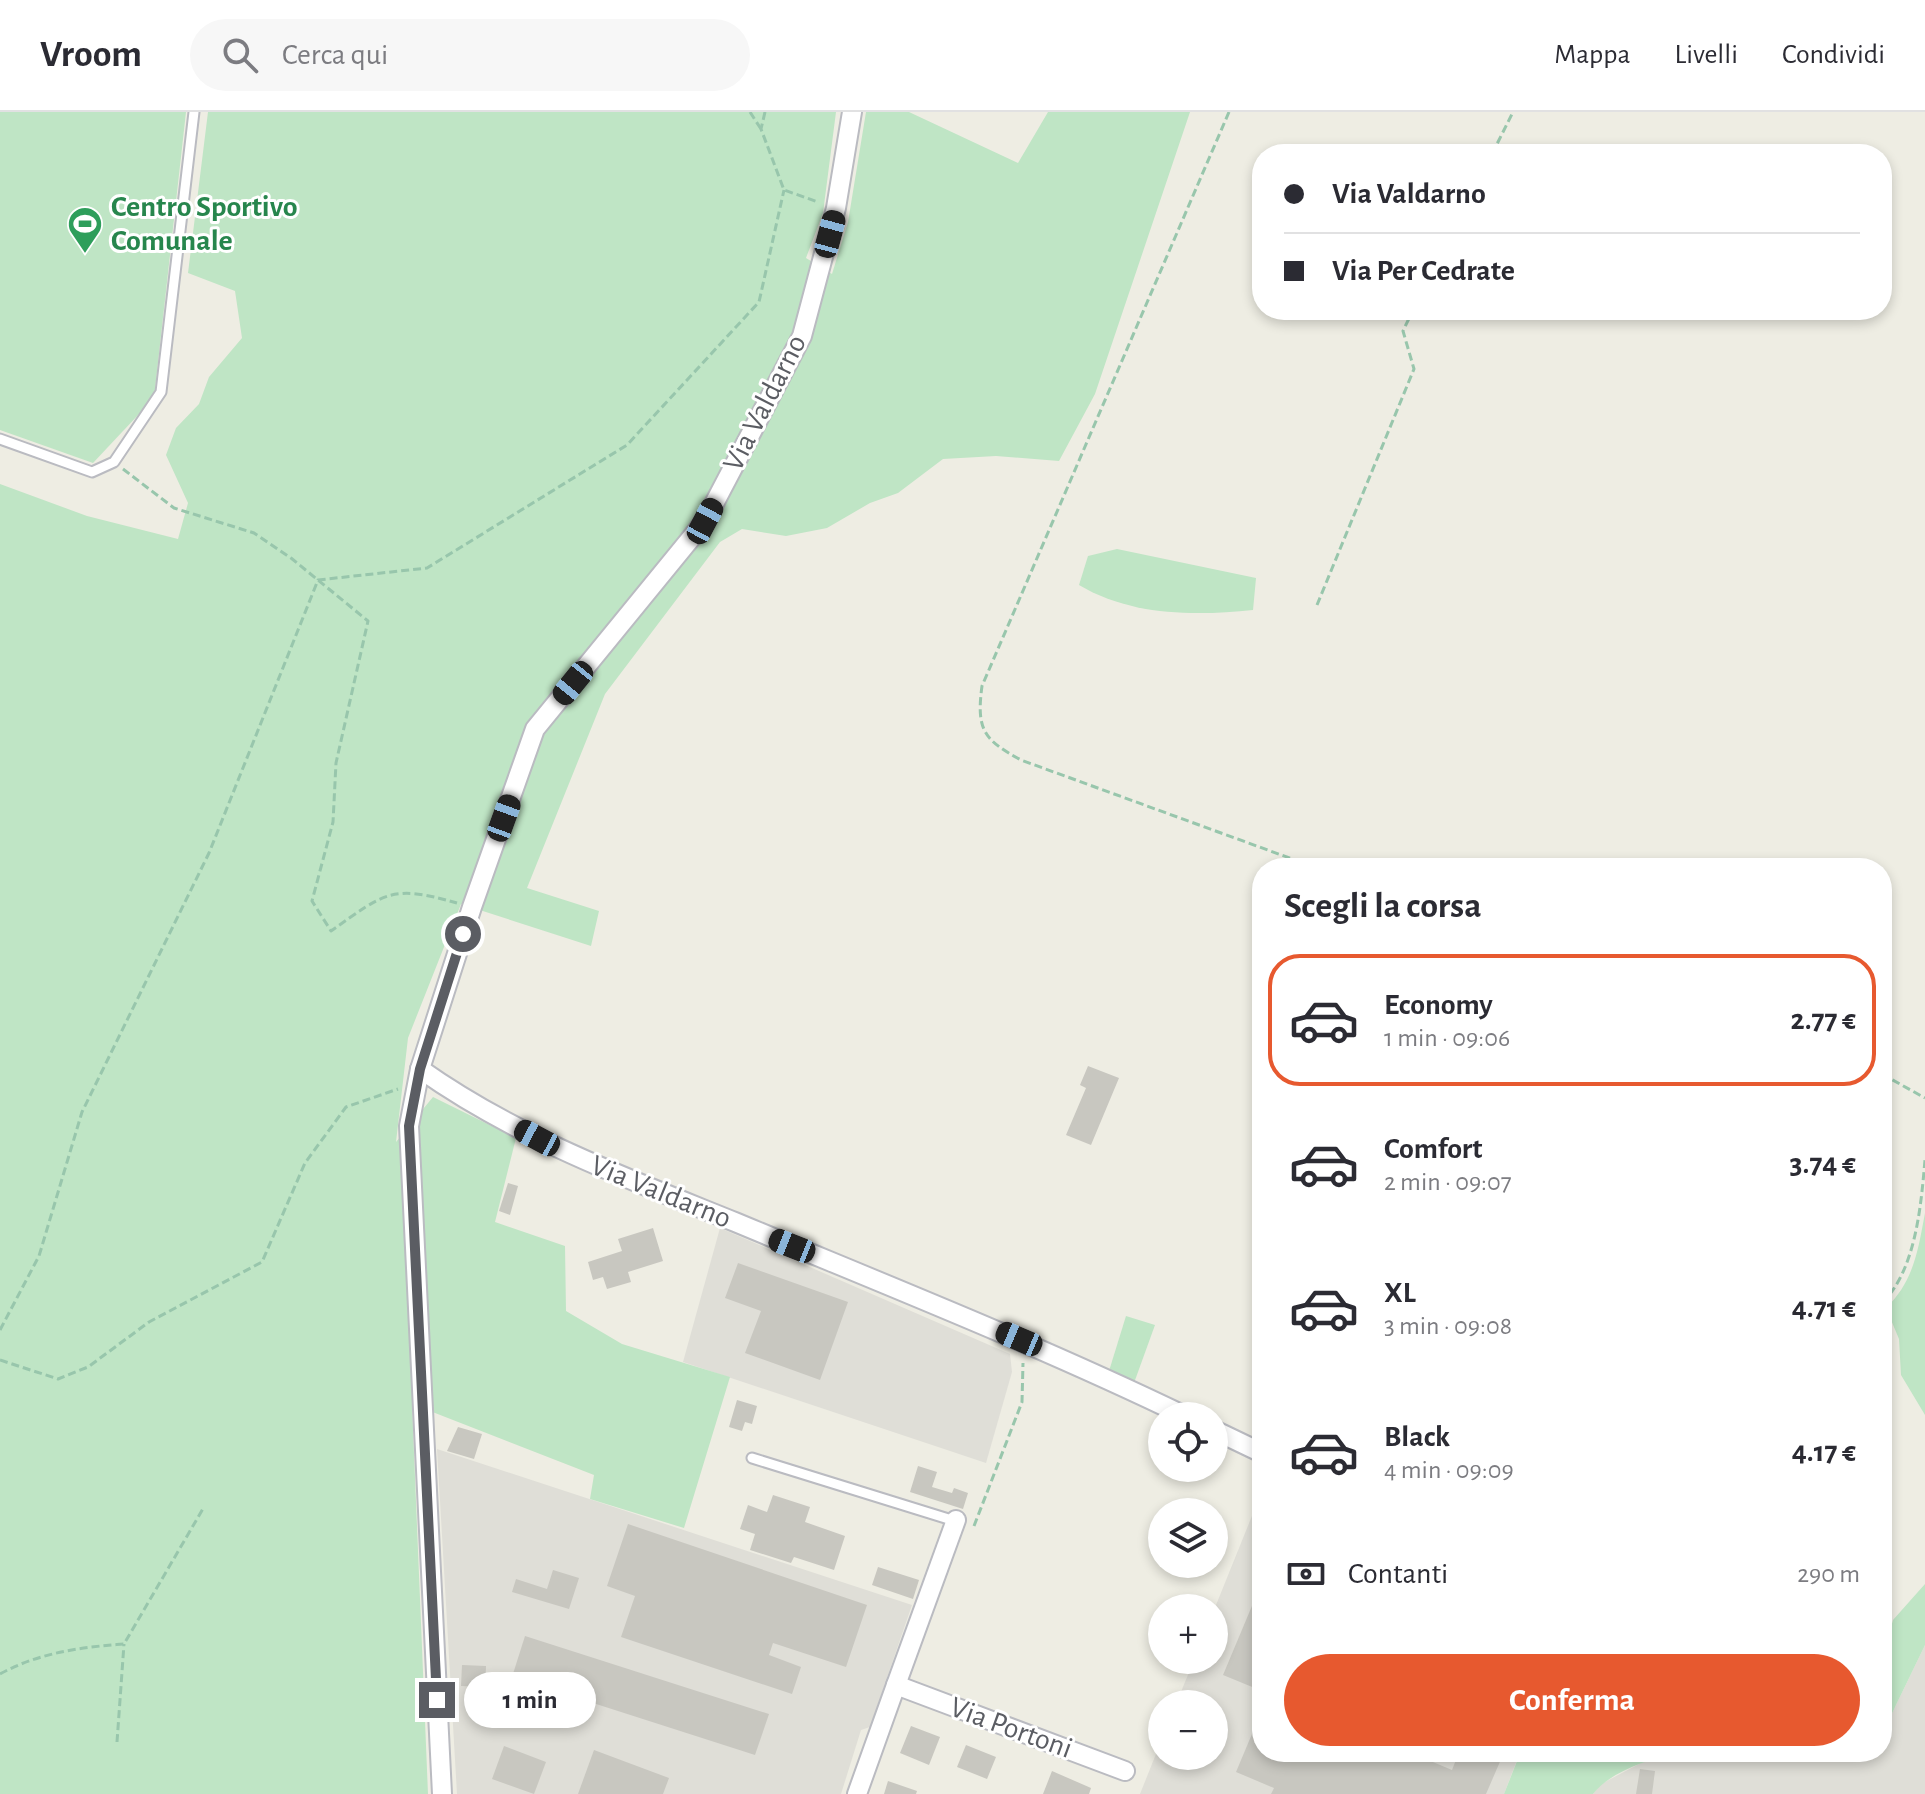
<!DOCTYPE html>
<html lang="it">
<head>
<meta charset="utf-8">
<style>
	body { margin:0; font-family:"Alegreya Sans",sans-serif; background:#f7f7f7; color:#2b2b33; height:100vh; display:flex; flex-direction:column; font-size:30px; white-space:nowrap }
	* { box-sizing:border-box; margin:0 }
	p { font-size:26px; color:#7c7c81 }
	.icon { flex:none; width:44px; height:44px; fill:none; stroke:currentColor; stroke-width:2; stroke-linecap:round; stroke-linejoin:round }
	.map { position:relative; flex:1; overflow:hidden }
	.side { position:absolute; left:1252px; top:746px; width:640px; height:904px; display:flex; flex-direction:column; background:#fff; border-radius:32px; box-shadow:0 4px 12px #0003 }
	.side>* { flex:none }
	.banner { position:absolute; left:1252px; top:32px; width:640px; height:176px; border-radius:32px; box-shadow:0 4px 12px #0003; display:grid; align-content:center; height:176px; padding:0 32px; background:#fff }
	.controls { position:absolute; left:1148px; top:1290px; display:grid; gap:16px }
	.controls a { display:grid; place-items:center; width:80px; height:80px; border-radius:50%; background:#fff; box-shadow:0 4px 12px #0003; font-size:40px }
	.end { position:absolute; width:36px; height:36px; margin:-18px; border:10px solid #5b5d63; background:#fff; box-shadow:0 0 0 4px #fff }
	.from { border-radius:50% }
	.bubble { position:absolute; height:56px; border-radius:28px; background:#fff; box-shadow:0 4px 12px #0003; font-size:26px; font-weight:700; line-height:56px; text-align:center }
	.car { position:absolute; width:24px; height:48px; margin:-24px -12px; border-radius:10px; box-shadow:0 0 6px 2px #0007; background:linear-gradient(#222 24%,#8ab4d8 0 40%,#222 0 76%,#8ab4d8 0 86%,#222 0) }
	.banner b { display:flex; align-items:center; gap:28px; height:76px; font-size:30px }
	.banner b+b { border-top:2px solid #e1e1e2 }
	.banner i { width:20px; height:20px; background:#2b2b33 }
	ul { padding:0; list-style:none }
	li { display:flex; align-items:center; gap:24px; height:132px; margin:0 16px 12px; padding:0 16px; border:4px solid transparent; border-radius:32px }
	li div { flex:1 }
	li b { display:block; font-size:30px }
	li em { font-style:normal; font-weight:700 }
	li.selected { border-color:#e7592f }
	li>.icon { width:72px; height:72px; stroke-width:1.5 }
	h2 { padding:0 32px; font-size:36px; line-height:96px }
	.pay { display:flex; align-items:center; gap:20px; height:88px; padding:0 32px; font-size:30px }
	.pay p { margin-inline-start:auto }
	.cta { display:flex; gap:16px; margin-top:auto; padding:16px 32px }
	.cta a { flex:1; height:92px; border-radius:48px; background:#e7592f; color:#fff; font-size:32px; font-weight:700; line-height:92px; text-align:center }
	header { display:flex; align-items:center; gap:48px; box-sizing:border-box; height:112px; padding:0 40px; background:#fff; border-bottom:2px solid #e1e1e2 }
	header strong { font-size:38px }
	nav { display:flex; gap:44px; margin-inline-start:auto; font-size:28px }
	.search { width:560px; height:72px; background:#f7f7f7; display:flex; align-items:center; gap:20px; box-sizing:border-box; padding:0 28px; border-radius:44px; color:#7c7c81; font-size:30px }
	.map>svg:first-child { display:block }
	.industrial { fill:#dfded7 }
	.green { fill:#bfe5c5 }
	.building { fill:#c8c7c0 }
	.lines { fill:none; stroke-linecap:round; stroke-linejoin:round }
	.lane-casing { stroke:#babbc1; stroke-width:13 }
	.street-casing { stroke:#babbc1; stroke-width:22 }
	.path { stroke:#98c6ac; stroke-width:3; stroke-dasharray:8 4; stroke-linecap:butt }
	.lane { stroke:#fff; stroke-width:9 }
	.street { stroke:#fff; stroke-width:18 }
	.route { stroke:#5b5d63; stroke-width:10 }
	.labels { text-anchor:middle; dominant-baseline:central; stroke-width:6; stroke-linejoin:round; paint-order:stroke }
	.leisure-label { font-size:30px; font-weight:bold; fill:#27864d; stroke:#fff; text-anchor:start }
	.street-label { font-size:30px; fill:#5b5d63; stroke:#fff }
</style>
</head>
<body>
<header>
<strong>Vroom</strong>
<div class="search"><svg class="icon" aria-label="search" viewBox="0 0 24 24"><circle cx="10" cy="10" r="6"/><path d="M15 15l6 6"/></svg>Cerca qui</div>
<nav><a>Mappa</a><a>Livelli</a><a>Condividi</a></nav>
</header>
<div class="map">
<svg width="1925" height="1682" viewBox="0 0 1925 1682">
	<rect width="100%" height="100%" fill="#eeede3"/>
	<g class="industrial">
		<path d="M720 1116 1010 1242 1012 1260 986 1351 683 1250Z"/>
		<path d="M437 1337 912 1493 870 1615 861 1618 841 1682H457Z"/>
		<path d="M1262 1379V1640H1517L1519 1643 1504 1682H1140L1162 1627V1644H1214V1592H1176L1194 1548H1214V1498Z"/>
		<path d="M1925 1533V1682H1593L1601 1672 1641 1651 1676 1640H1812L1871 1647 1874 1640H1882V1622Z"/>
	</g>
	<g class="green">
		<path d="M0 0H186L154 286 93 351 0 318Z"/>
		<path d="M208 0H836L823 101 806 146 832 162 848 110 866 0H909L1018 51 1048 0H1190L1095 282 1059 349 996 344 943 347 898 381 870 391 827 416 786 424 742 417 720 430 605 582 527 776 599 799 591 834 461 792 408 926 396 1030 433 985 516 1026 495 1110 565 1134 566 1199 622 1232 730 1265 684 1416 590 1387 594 1363 412 1292 428 1682H0V372L87 404 178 427 188 391 166 343 176 316 199 292 209 265 242 226 235 179 188 161Z"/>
		<path d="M1117 437 1256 466 1253 498C1195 504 1131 504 1079 473L1088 444Z"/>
		<path d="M1925 1101V1303L1901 1263 1899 1227 1886 1196C1914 1169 1918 1138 1925 1101Z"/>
		<path d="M1126 1204 1155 1213 1134 1271 1109 1259Z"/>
		<path d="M1925 1472V1533L1882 1622V1550L1891 1536 1887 1530 1893 1508Z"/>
		<path d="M1517 1640H1676C1648 1649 1612 1658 1593 1682H1504L1519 1644Z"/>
	</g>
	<g class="building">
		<path d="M1088 954 1119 966 1091 1033 1066 1023 1086 976 1080 973Z"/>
		<path d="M508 1071 518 1074 510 1103 499 1099Z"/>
		<path d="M653 1116 663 1149 628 1160 631 1170 607 1177 603 1165 593 1168 588 1150 622 1139 618 1127Z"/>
		<path d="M738 1151 848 1190 820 1268 745 1241 761 1199 725 1186Z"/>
		<path d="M737 1288 757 1294 752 1312 745 1310 742 1319 729 1315Z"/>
		<path d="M458 1315 482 1322 474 1347 447 1339Z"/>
		<path d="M918 1354 937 1360 932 1375 952 1381 954 1376 968 1381 963 1397 910 1380Z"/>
		<path d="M773 1383 810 1395 805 1410 845 1424 834 1458 794 1445 791 1451 750 1438 755 1422 740 1417 748 1393 767 1400Z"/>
		<path d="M628 1412 867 1493 846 1555 773 1531 769 1543 801 1555 792 1582 621 1525 635 1484 607 1474Z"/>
		<path d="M878 1455 919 1468 913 1487 872 1473Z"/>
		<path d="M553 1458 579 1466 569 1497 512 1480 516 1467 547 1477Z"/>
		<path d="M1262 1470V1579L1223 1563Z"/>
		<path d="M525 1524 769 1602 755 1643 512 1565Z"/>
		<path d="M462 1553 486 1554 485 1575 461 1574Z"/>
		<path d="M1262 1598V1640H1409L1452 1658 1459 1640H1489L1502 1645 1486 1682H1271L1274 1676 1236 1660Z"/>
		<path d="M911 1614 940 1625 929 1653 900 1641Z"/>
		<path d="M966 1633 996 1645 987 1667 957 1655Z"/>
		<path d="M504 1634 546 1650 534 1682 492 1667Z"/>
		<path d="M594 1638 669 1666 663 1682H578Z"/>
		<path d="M1640 1657 1655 1659 1652 1682H1636Z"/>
		<path d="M1052 1659 1091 1676 1089 1682H1043Z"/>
		<path d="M888 1669 917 1679 916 1682H884Z"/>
	</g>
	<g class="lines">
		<defs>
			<g id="lane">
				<path d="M0 327 92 360 114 350 161 280 194 0"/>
				<path d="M752 1346 955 1409"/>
			</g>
			<g id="street">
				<path d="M420 957C516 1025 626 1066 735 1110 886 1173 1038 1233 1185 1304"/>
				<path d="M1214 1318 1262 1341"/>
				<path d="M896 1573 956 1408"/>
				<path d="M442 1682 409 1014 420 957 472 795 535 617 705 409 802 224 836 96 852 0"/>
				<path d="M857 1682 896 1573 1125 1659"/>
			</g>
		</defs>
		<use href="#lane" class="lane-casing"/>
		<use href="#street" class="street-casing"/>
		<g class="path">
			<path d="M750 0 761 17"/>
			<path d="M765 0 761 17 784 78 818 90"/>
			<path d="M1229 0 982 574C976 618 984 628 1021 648L1317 756"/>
			<path d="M1492 42 1513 0"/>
			<path d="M123 357 174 396 254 421 291 446 368 509 336 651 333 710 312 789 331 819C385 781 391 772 457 791"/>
			<path d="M1317 493 1414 257 1403 219 1413 198"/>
			<path d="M1882 962 1925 986"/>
			<path d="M1882 1191C1916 1158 1921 1093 1925 1048"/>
			<path d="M0 1218 39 1144 82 1000 209 741 318 468 427 456 627 333 759 190 784 78"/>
			<path d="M0 1248 58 1267 88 1255 149 1210 262 1150 305 1051 346 995 398 977"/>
			<path d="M974 1414 1022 1290 1023 1251"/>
			<path d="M0 1562C38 1541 81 1535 124 1532L204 1395"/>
			<path d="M117 1630 124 1532"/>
		</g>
		<use href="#lane" class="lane"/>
		<use href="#street" class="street"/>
	</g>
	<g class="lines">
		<path class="route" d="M437 1588 409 1014 420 957 463 822"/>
	</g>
	<defs>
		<symbol id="stadium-pin" viewBox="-11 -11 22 30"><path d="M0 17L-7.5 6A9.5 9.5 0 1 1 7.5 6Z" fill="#2e9e5b" stroke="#fff"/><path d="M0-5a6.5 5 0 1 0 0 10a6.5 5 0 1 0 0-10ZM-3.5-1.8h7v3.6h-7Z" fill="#fff"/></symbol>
	</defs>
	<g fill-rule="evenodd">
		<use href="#stadium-pin" x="65" y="92" width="40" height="54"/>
	</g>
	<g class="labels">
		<g class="leisure-label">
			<text x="111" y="95">Centro Sportivo<tspan x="111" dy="34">Comunale</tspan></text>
		</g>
		<g class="street-label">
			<text transform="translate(765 291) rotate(-63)">Via Valdarno</text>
			<text transform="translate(661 1080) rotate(22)">Via Valdarno</text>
			<text transform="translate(1011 1616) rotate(20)">Via Portoni</text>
		</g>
	</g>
</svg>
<div class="controls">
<a><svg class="icon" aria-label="locate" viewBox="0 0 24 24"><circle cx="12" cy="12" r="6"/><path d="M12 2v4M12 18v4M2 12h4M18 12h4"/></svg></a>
<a><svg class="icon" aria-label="layers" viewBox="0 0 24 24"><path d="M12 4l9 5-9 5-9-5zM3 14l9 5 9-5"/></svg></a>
<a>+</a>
<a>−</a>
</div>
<i class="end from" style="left:463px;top:822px"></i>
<i class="end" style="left:437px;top:1588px"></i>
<div class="bubble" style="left:464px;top:1560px;width:132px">1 min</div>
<i class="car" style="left:830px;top:122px;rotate:15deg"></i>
<i class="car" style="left:705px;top:409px;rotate:28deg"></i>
<i class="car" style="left:573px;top:571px;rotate:219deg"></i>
<i class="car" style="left:504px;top:706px;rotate:20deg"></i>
<i class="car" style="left:537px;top:1026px;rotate:298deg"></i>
<i class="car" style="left:792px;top:1134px;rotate:292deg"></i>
<i class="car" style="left:1019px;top:1227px;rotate:293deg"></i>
<div class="banner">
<b><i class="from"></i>Via Valdarno</b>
<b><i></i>Via Per Cedrate</b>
</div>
<section class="side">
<h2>Scegli la corsa</h2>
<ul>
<li class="selected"><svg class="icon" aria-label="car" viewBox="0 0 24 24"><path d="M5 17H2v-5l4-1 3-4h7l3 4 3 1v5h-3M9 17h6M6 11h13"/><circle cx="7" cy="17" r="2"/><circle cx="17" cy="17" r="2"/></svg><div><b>Economy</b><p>1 min · 09:06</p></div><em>2.77 €</em></li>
<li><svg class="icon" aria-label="car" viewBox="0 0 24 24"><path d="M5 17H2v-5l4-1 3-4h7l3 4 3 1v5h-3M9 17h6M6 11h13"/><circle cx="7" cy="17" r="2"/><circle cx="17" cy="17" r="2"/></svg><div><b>Comfort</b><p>2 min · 09:07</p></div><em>3.74 €</em></li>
<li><svg class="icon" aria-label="car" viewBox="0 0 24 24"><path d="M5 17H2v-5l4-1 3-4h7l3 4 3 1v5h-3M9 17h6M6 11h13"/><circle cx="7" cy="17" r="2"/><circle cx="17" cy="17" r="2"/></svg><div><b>XL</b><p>3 min · 09:08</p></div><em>4.71 €</em></li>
<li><svg class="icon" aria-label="car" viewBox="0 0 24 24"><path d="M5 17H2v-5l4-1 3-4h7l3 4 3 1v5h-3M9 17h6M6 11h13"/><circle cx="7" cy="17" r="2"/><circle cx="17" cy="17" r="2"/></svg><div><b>Black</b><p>4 min · 09:09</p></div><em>4.17 €</em></li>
</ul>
<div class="pay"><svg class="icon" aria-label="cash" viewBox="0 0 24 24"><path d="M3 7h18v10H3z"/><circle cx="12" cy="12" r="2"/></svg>Contanti<p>290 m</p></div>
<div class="cta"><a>Conferma</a></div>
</section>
</div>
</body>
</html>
